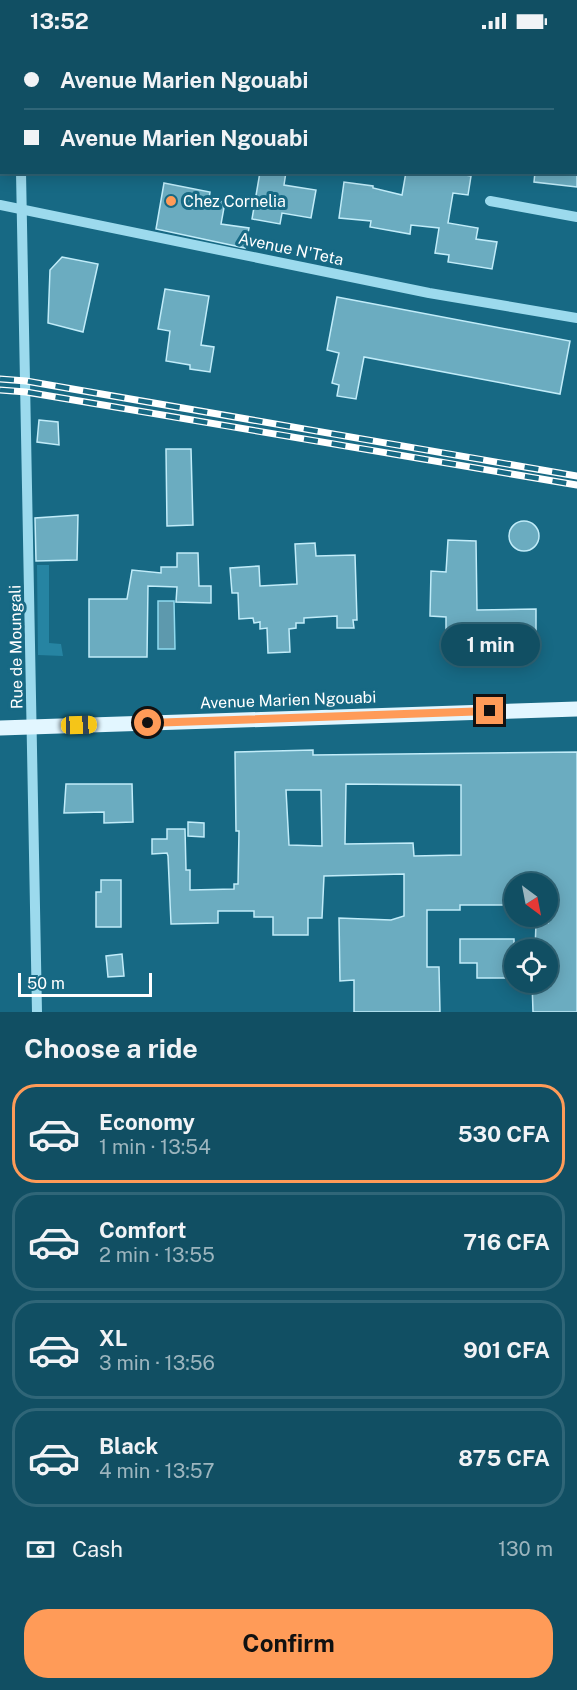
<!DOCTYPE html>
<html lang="en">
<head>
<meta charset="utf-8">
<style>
	body { margin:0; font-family:"Public Sans",sans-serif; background:#1e596c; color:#f1f3f6; height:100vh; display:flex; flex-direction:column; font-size:22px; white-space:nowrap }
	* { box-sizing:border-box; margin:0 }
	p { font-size:20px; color:#9cb5be }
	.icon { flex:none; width:33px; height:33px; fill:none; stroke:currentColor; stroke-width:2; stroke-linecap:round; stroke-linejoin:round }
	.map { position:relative; height:970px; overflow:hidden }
	.details { display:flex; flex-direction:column; background:#114f63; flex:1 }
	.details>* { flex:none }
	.top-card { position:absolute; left:0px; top:0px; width:578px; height:132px; box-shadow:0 3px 15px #0003,0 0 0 2px #306678; display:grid; align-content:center; height:132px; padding:0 24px; background:#114f63 }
	.needle { width:39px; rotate:148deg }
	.tools { position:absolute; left:504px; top:831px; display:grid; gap:12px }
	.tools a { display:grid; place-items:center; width:54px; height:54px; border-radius:50%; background:#114f63; box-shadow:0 3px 15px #0003,0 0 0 2px #306678; font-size:30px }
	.scale { position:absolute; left:18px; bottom:15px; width:134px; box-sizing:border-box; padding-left:6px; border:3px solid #fff; border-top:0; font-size:16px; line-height:21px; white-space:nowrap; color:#fff; -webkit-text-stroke:4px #176984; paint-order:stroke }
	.end { position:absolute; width:27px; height:27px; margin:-14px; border:8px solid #ff9b58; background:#111; box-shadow:0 0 0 3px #111 }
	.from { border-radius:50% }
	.bubble { position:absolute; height:42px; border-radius:21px; background:#114f63; box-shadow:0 3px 15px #0003,0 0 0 2px #306678; font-size:20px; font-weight:700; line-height:42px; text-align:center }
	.car { position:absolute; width:18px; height:36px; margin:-18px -9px; border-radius:8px; box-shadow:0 0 4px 2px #0007; background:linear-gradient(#f5c518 24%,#345 0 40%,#f5c518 0 76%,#345 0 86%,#f5c518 0) }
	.top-card b { display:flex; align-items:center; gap:21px; height:57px; font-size:22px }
	.top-card b+b { border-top:2px solid #306678 }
	.top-card i { width:15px; height:15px; background:#f1f3f6 }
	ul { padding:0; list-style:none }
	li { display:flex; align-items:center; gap:18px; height:99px; margin:0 12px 9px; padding:0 12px; border:3px solid #306678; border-radius:24px }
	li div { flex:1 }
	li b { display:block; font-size:22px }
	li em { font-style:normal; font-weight:700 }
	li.on { border-color:#ff9b58 }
	li>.icon { width:54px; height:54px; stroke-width:1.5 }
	h2 { padding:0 24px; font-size:27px; line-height:72px }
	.pay { display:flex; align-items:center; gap:15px; height:66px; padding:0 24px; font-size:22px }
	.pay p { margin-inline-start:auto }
	.primary-button { display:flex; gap:12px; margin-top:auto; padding:12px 24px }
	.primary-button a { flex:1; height:69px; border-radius:24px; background:#ff9b58; color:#111; font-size:24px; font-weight:700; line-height:69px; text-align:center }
	.status { display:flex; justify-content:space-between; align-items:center; height:42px; padding:0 30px; background:#114f63; direction:ltr }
	.status svg { height:16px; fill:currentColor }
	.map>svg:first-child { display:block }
	.green { fill:#2684a2 }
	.water { fill:#5d99ad; stroke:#8fdaef; stroke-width:1.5 }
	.building { fill:#6bacc0; stroke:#c1ecf9; stroke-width:1.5; fill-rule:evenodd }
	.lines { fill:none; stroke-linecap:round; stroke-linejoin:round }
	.minor { stroke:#9cdaed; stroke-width:10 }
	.major { stroke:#e2f6ff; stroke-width:15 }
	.rail-casing { stroke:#fff; stroke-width:7 }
	.rail { stroke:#176984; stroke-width:4.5; stroke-dasharray:14; stroke-linecap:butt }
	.route { stroke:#ff9b58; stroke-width:8 }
	.poi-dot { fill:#ff9b58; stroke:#176984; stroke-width:2 }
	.labels { text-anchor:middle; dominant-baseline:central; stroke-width:6; stroke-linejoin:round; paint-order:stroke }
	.poi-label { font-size:16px; fill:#fff; stroke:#176984; text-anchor:start }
	.street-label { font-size:16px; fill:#fff; stroke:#176984 }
</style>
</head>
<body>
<div class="status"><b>13:52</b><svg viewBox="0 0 49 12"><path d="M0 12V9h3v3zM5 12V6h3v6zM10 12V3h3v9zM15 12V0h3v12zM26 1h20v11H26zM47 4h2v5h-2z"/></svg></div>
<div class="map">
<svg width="577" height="970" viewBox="0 0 577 970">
	<rect width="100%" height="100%" fill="#176984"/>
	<path class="green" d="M37 523H49V601L61 602 63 614 38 613Z"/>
	<path class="water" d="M158 559H174L175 607H158Z"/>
	<g class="building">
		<path d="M260 130H286L284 143 316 148 311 176 282 171 280 182 252 177Z"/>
		<path d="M406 130H466L465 133 471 134 468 153 453 151 448 181 478 186 476 197 497 200 492 227 448 220 449 213 435 211 439 186 411 183 410 192 370 185 371 179 339 176 344 140 373 144V146L402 153Z"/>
		<path d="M535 130H577V145L534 140Z"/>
		<path d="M164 141 210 150 209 157 225 160 221 182 249 186 245 206 156 187Z"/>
		<path d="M62 215 98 222 83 290 48 281 50 228Z"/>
		<path d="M165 247 209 254 201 303 214 305 210 330 190 327V323L166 319 170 289 158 287Z"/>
		<path d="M337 255 570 299 560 352 364 315 356 357 337 354 339 343 332 341 339 311 327 308Z"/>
		<path d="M39 378 58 380 59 403 37 400Z"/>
		<path d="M166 407H191L193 483 167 484Z"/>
		<path d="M78 473 77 518 36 519 35 476Z"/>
		<circle cx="524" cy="494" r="15"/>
		<path d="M448 498 476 499 477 568 536 567V600L446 602V575L430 574 431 529 446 530Z"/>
		<path d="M315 501 316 514 355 513 357 578H353L354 586H337V574L304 576V581H296V586L289 587 290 610 268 611 267 586 260 587V580L254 581 253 576 239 577 238 551H232L230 526 259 524 260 544 297 542 295 502Z"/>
		<path d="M177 511H198L199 544H211V561L176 560 177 545 148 544 147 615H89V557H127L132 528 161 531V525H177Z"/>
		<path d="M313 708V713L577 710V970H533L532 940H548V908H535L536 881H548V842H514V863H460V868H427V925H439L440 970H354V938L340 939 339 876 391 878 404 874V832L324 834 322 876H308V893H273V875H254V869H218V881L171 882 168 814 167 811 152 812V797H167V787H185L186 828H190V848L234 847V842H238L239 789H236L235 710ZM346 742 461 743V813L414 814 413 801 345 802ZM286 748H321L322 804 289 803Z"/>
		<path d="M66 742H132L133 780 104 781V770L64 771Z"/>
		<path d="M188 780 204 781V795L188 794Z"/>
		<path d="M101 838H121V885H96V850H101Z"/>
		<path d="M460 897H514V936H477V921H460Z"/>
		<path d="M122 912 124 934 108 935 106 914Z"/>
	</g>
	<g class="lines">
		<g class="minor">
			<path d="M17 0V2"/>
			<path d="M344 0 352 2"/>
			<path d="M21 130 37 970"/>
			<path d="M490 159 577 175"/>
			<path d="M0 163 429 251 577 276"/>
		</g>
		<path class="major" d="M0 686 577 667"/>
		<defs>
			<g id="rail">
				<path d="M0 337 26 339 577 434"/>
				<path d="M0 348 26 350 577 443"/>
			</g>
		</defs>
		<use href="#rail" class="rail-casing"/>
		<use href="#rail" class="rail"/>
	</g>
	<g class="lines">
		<path class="route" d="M148 681 490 669"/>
	</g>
	<circle class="poi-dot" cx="171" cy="159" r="6"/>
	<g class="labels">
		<g class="poi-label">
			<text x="183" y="159">Chez Cornelia</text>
		</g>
		<g class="street-label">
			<text transform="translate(291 207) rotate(12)">Avenue N'Teta</text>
			<text transform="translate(16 605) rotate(-91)">Rue de Moungali</text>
			<text transform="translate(288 658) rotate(-2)">Avenue Marien Ngouabi</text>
		</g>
	</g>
</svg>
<div class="tools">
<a><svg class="needle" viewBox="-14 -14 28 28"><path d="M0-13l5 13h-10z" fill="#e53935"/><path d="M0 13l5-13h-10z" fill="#9cb5be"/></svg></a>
<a><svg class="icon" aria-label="locate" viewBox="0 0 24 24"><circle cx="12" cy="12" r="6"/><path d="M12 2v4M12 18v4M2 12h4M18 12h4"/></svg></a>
</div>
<div class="scale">50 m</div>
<i class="end from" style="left:148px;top:681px"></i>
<i class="end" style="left:490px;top:669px"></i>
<div class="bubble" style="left:441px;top:582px;width:99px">1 min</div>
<i class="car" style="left:79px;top:683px;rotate:88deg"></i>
<div class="top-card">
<b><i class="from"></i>Avenue Marien Ngouabi</b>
<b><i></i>Avenue Marien Ngouabi</b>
</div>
</div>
<section class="details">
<h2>Choose a ride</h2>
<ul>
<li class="on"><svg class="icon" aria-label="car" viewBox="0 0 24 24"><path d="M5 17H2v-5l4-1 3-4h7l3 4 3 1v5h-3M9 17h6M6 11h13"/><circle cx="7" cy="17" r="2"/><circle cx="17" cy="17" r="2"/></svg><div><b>Economy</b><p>1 min · 13:54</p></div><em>530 CFA</em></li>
<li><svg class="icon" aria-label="car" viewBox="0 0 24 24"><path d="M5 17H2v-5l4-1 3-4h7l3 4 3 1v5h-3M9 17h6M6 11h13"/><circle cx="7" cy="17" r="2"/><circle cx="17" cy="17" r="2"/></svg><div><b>Comfort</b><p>2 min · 13:55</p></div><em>716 CFA</em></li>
<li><svg class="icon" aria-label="car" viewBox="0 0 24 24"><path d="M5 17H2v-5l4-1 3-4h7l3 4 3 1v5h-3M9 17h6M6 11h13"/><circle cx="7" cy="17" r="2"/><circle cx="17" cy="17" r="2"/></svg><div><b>XL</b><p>3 min · 13:56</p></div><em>901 CFA</em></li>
<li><svg class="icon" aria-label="car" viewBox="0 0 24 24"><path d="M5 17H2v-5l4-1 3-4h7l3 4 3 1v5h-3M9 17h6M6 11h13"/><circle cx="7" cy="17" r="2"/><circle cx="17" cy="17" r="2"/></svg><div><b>Black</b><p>4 min · 13:57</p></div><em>875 CFA</em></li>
</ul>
<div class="pay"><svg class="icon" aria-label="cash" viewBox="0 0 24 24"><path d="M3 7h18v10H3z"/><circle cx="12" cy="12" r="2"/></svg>Cash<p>130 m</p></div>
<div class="primary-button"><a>Confirm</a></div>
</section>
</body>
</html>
